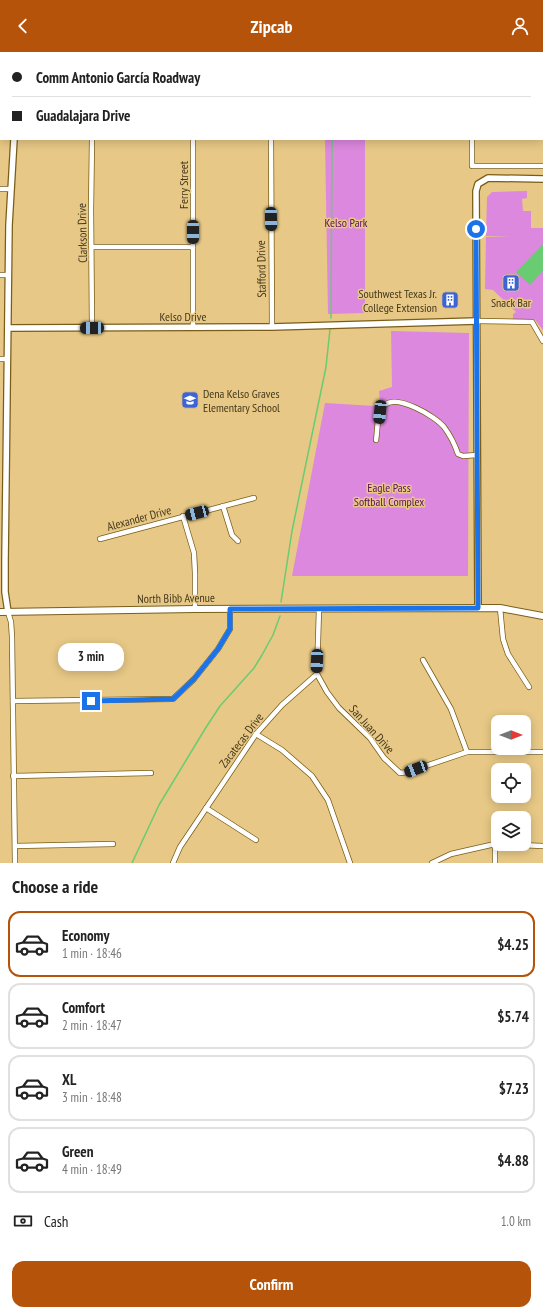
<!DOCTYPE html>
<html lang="en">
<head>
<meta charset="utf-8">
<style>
	body { margin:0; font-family:"PT Sans Narrow",sans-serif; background:#f6f6f6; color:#222; height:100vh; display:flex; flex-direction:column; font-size:15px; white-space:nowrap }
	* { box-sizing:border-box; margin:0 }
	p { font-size:13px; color:#767676 }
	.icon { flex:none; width:22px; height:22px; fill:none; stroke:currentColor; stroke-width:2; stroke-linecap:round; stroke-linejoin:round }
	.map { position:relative; height:811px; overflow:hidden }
	.sheet { display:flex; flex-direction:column; background:#fff; flex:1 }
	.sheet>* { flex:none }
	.top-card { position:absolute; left:0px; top:0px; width:543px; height:88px; box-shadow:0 2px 10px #0003; display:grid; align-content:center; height:88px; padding:0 12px; background:#fff }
	.needle { width:26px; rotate:90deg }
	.tools { position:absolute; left:491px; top:663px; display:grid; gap:8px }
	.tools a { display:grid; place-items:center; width:40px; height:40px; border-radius:8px; background:#fff; box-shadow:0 2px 10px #0003; font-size:20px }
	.end { position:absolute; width:18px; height:18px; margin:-9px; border:5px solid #1a73e8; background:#fff; box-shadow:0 0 0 2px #fff }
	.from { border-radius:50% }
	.bubble { position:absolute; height:28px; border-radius:12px; background:#fff; box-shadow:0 2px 10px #0003; font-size:13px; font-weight:600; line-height:28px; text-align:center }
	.car { position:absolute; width:12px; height:24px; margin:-12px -6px; border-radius:5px; box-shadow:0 0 3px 1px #0007; background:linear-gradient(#222 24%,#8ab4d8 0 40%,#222 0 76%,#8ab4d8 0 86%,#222 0) }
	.top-card b { display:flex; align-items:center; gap:14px; height:38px; font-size:15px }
	.top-card b+b { border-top:1px solid #e0e0e0 }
	.top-card i { width:10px; height:10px; background:#222 }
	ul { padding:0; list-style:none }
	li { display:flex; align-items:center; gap:12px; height:66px; margin:0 8px 6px; padding:0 4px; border:2px solid #e0e0e0; border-radius:12px }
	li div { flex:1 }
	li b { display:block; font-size:15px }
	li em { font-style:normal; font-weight:600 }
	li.current { border-color:#b45309 }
	li>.icon { width:36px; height:36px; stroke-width:1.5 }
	h2 { padding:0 12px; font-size:18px; line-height:48px }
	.pay { display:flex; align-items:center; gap:10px; height:44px; padding:0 12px; font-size:15px }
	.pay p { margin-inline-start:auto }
	.primary-button { display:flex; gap:8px; margin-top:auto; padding:8px 12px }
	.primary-button a { flex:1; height:46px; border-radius:12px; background:#b45309; color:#fff; font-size:16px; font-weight:600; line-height:46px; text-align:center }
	header { display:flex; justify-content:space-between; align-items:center; height:52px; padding:0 12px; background:#b45309; color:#fff; font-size:18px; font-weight:600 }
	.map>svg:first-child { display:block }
	.green { fill:#dc88de }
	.water { fill:#69cc73 }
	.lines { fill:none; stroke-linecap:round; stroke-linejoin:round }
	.stream { stroke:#69cc73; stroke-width:1.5 }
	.minor-casing { stroke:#795d18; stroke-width:6 }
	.tertiary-casing { stroke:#795d18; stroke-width:8 }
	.secondary-casing { stroke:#795d18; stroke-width:8 }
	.minor { stroke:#fff; stroke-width:4.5 }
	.tertiary { stroke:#fff; stroke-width:5.5 }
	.secondary { stroke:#fff; stroke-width:6 }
	.route { stroke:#1a73e8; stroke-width:5 }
	.labels { text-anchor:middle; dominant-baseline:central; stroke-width:3; stroke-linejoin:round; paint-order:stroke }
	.street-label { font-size:12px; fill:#44381c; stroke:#e7c886 }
	.park-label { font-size:12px; fill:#5e0d62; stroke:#e7c886 }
	.poi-label { font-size:12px; fill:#44381c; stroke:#e7c886; text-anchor:end }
</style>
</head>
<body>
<header><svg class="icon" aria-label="back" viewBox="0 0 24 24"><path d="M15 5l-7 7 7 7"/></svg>Zipcab<svg class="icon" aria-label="person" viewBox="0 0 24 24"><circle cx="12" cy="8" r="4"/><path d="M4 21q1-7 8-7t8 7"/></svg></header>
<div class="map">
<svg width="543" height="811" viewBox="0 0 543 811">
	<rect width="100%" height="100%" fill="#e7c886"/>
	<g class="green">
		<path d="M325 87H365V261L328 262Z"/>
		<path d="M527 139V146L522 147 523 159H531V176H543V278L535 268H513V262L516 260 493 238 485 237 486 185 511 184H486L487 145 492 140Z"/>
		<path d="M391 279 469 281 468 524H292L325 351 375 354 380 350 379 339 392 335Z"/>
	</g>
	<path class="water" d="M543 192V219L530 233 516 220Z"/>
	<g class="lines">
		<g class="stream">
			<path d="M323 0V1"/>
			<path d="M331 266 332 87"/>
			<path d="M281 550 292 479 326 315 330 277"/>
			<path d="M132 811 159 753 205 677 220 654 254 616 262 603 273 583 280 564"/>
		</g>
		<defs>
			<g id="minor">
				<path d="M93 0V1"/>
				<path d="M193 0V1"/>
				<path d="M472 0V1"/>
				<path d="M512 0V1"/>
				<path d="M0 50H1"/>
				<path d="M271 87 272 275"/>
				<path d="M472 87V114H543"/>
				<path d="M0 137H11"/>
				<path d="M92 195H193"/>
				<path d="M0 223H8"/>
				<path d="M477 269 532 270 543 289"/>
				<path d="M193 275V87"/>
				<path d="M92 276 91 158 92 87"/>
				<path d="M0 307H7"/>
				<path d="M376 388C378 378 376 361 385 353 397 342 435 364 444 375 450 383 455 393 458 402L463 404 477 403"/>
				<path d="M223 454 232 483 238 489"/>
				<path d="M183 464 194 501 195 521V557"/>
				<path d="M100 487 254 446"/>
				<path d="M500 556 503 587 508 602 529 635"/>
				<path d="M8 560 11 570 12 585 15 811"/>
				<path d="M423 608 451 657 467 700"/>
				<path d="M317 622 327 640 339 656 370 686 384 706 400 721 408 720 467 700H543"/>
				<path d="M13 649 173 647 194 627 218 597 230 577V557"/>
				<path d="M256 682 282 698 312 724 328 748 350 811"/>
				<path d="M13 724 151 721"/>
				<path d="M206 756 256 788"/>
				<path d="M495 792V811"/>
				<path d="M15 794 113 792"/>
				<path d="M173 811 180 795 256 682 282 653 317 622 319 557"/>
				<path d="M432 811 451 802 495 792 543 794"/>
			</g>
			<g id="tertiary">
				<path d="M0 25 1 27"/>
				<path d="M8 276 272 275 477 269"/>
				<path d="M478 556 476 139 478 132 488 126 543 127"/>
				<path d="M8 560 5 540V509L9 173 14 87"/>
			</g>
			<path id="secondary" d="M0 560 195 557 500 556 543 564"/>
		</defs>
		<use href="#minor" class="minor-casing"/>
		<use href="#tertiary" class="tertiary-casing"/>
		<use href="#secondary" class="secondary-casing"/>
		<use href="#minor" class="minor"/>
		<use href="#tertiary" class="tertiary"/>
		<use href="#secondary" class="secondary"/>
	</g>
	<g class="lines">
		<path class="route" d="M91 649 173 647 194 627 218 597 230 577V557L478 556 476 177"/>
	</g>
	<defs>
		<symbol id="building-square" viewBox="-11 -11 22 22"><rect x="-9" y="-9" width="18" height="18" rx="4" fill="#3c64d5" stroke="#e7c886"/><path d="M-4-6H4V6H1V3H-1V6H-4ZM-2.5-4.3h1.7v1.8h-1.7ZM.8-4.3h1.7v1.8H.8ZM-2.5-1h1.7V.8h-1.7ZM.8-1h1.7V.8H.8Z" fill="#fff"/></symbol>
		<symbol id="school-square" viewBox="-11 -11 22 22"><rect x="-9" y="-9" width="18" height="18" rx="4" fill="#3c64d5" stroke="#e7c886"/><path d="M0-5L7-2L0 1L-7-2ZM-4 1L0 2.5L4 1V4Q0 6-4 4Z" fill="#fff"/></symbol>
	</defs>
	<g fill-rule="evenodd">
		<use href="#building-square" x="501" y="221" width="20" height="20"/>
		<use href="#building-square" x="440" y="238" width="20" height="20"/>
		<use href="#school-square" x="180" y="338" width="20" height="20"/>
	</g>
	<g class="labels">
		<g class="street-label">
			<text transform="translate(183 133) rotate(-90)">Ferry Street</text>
			<text transform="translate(82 181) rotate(-91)">Clarkson Drive</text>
			<text transform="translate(261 217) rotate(-91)">Stafford Drive</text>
			<text x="183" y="264">Kelso Drive</text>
			<text transform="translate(139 466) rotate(-15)">Alexander Drive</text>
			<text transform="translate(176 546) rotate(-1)">North Bibb Avenue</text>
			<text transform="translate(372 677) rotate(48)">San Juan Drive</text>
			<text transform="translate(241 688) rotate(-53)">Zacatecas Drive</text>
		</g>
		<g class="park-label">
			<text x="346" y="170">Kelso Park</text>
			<text x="389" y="435">Eagle Pass<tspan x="389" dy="14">Softball Complex</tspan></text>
		</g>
		<g class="poi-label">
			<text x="437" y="241">Southwest Texas Jr.<tspan x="437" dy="14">College Extension</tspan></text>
			<text x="511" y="250" text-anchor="middle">Snack Bar</text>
			<text x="203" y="341" text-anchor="start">Dena Kelso Graves<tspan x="203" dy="14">Elementary School</tspan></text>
		</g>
	</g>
</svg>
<div class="tools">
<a><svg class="needle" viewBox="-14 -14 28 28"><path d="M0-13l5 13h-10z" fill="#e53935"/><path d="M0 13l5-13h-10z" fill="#767676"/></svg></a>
<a><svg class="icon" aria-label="locate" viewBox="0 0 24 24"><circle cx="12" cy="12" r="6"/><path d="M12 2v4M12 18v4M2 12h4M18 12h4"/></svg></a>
<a><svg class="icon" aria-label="layers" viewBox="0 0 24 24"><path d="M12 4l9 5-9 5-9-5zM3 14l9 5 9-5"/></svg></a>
</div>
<i class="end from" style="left:476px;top:177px"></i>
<i class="end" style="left:91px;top:649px"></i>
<div class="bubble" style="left:58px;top:591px;width:66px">3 min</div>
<i class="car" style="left:271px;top:167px;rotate:179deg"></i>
<i class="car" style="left:193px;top:180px;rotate:180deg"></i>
<i class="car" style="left:92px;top:276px;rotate:269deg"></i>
<i class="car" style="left:380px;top:360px;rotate:186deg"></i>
<i class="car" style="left:197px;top:461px;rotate:255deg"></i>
<i class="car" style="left:317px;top:609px;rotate:182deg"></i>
<i class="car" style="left:416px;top:717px;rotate:249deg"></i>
<div class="top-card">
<b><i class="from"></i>Comm Antonio García Roadway</b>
<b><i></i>Guadalajara Drive</b>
</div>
</div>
<section class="sheet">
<h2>Choose a ride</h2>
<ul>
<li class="current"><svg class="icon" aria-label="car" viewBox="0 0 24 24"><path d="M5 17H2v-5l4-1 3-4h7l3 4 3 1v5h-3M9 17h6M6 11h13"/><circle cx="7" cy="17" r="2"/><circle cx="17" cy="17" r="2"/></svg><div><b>Economy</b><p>1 min · 18:46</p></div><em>$4.25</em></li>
<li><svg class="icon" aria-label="car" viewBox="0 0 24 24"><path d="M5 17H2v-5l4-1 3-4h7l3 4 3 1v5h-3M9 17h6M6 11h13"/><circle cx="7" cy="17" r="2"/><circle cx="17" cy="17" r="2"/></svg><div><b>Comfort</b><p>2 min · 18:47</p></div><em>$5.74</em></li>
<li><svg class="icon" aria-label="car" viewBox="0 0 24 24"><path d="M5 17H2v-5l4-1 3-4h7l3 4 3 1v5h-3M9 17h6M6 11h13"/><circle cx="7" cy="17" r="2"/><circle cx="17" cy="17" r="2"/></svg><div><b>XL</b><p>3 min · 18:48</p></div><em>$7.23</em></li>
<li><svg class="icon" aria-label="car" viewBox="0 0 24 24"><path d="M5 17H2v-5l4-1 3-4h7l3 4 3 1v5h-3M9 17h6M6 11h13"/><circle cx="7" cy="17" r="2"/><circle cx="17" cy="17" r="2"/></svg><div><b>Green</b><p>4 min · 18:49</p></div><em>$4.88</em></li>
</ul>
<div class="pay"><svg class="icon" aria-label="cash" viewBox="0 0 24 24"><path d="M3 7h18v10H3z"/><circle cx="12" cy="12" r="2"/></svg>Cash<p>1.0 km</p></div>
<div class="primary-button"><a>Confirm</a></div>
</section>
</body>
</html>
